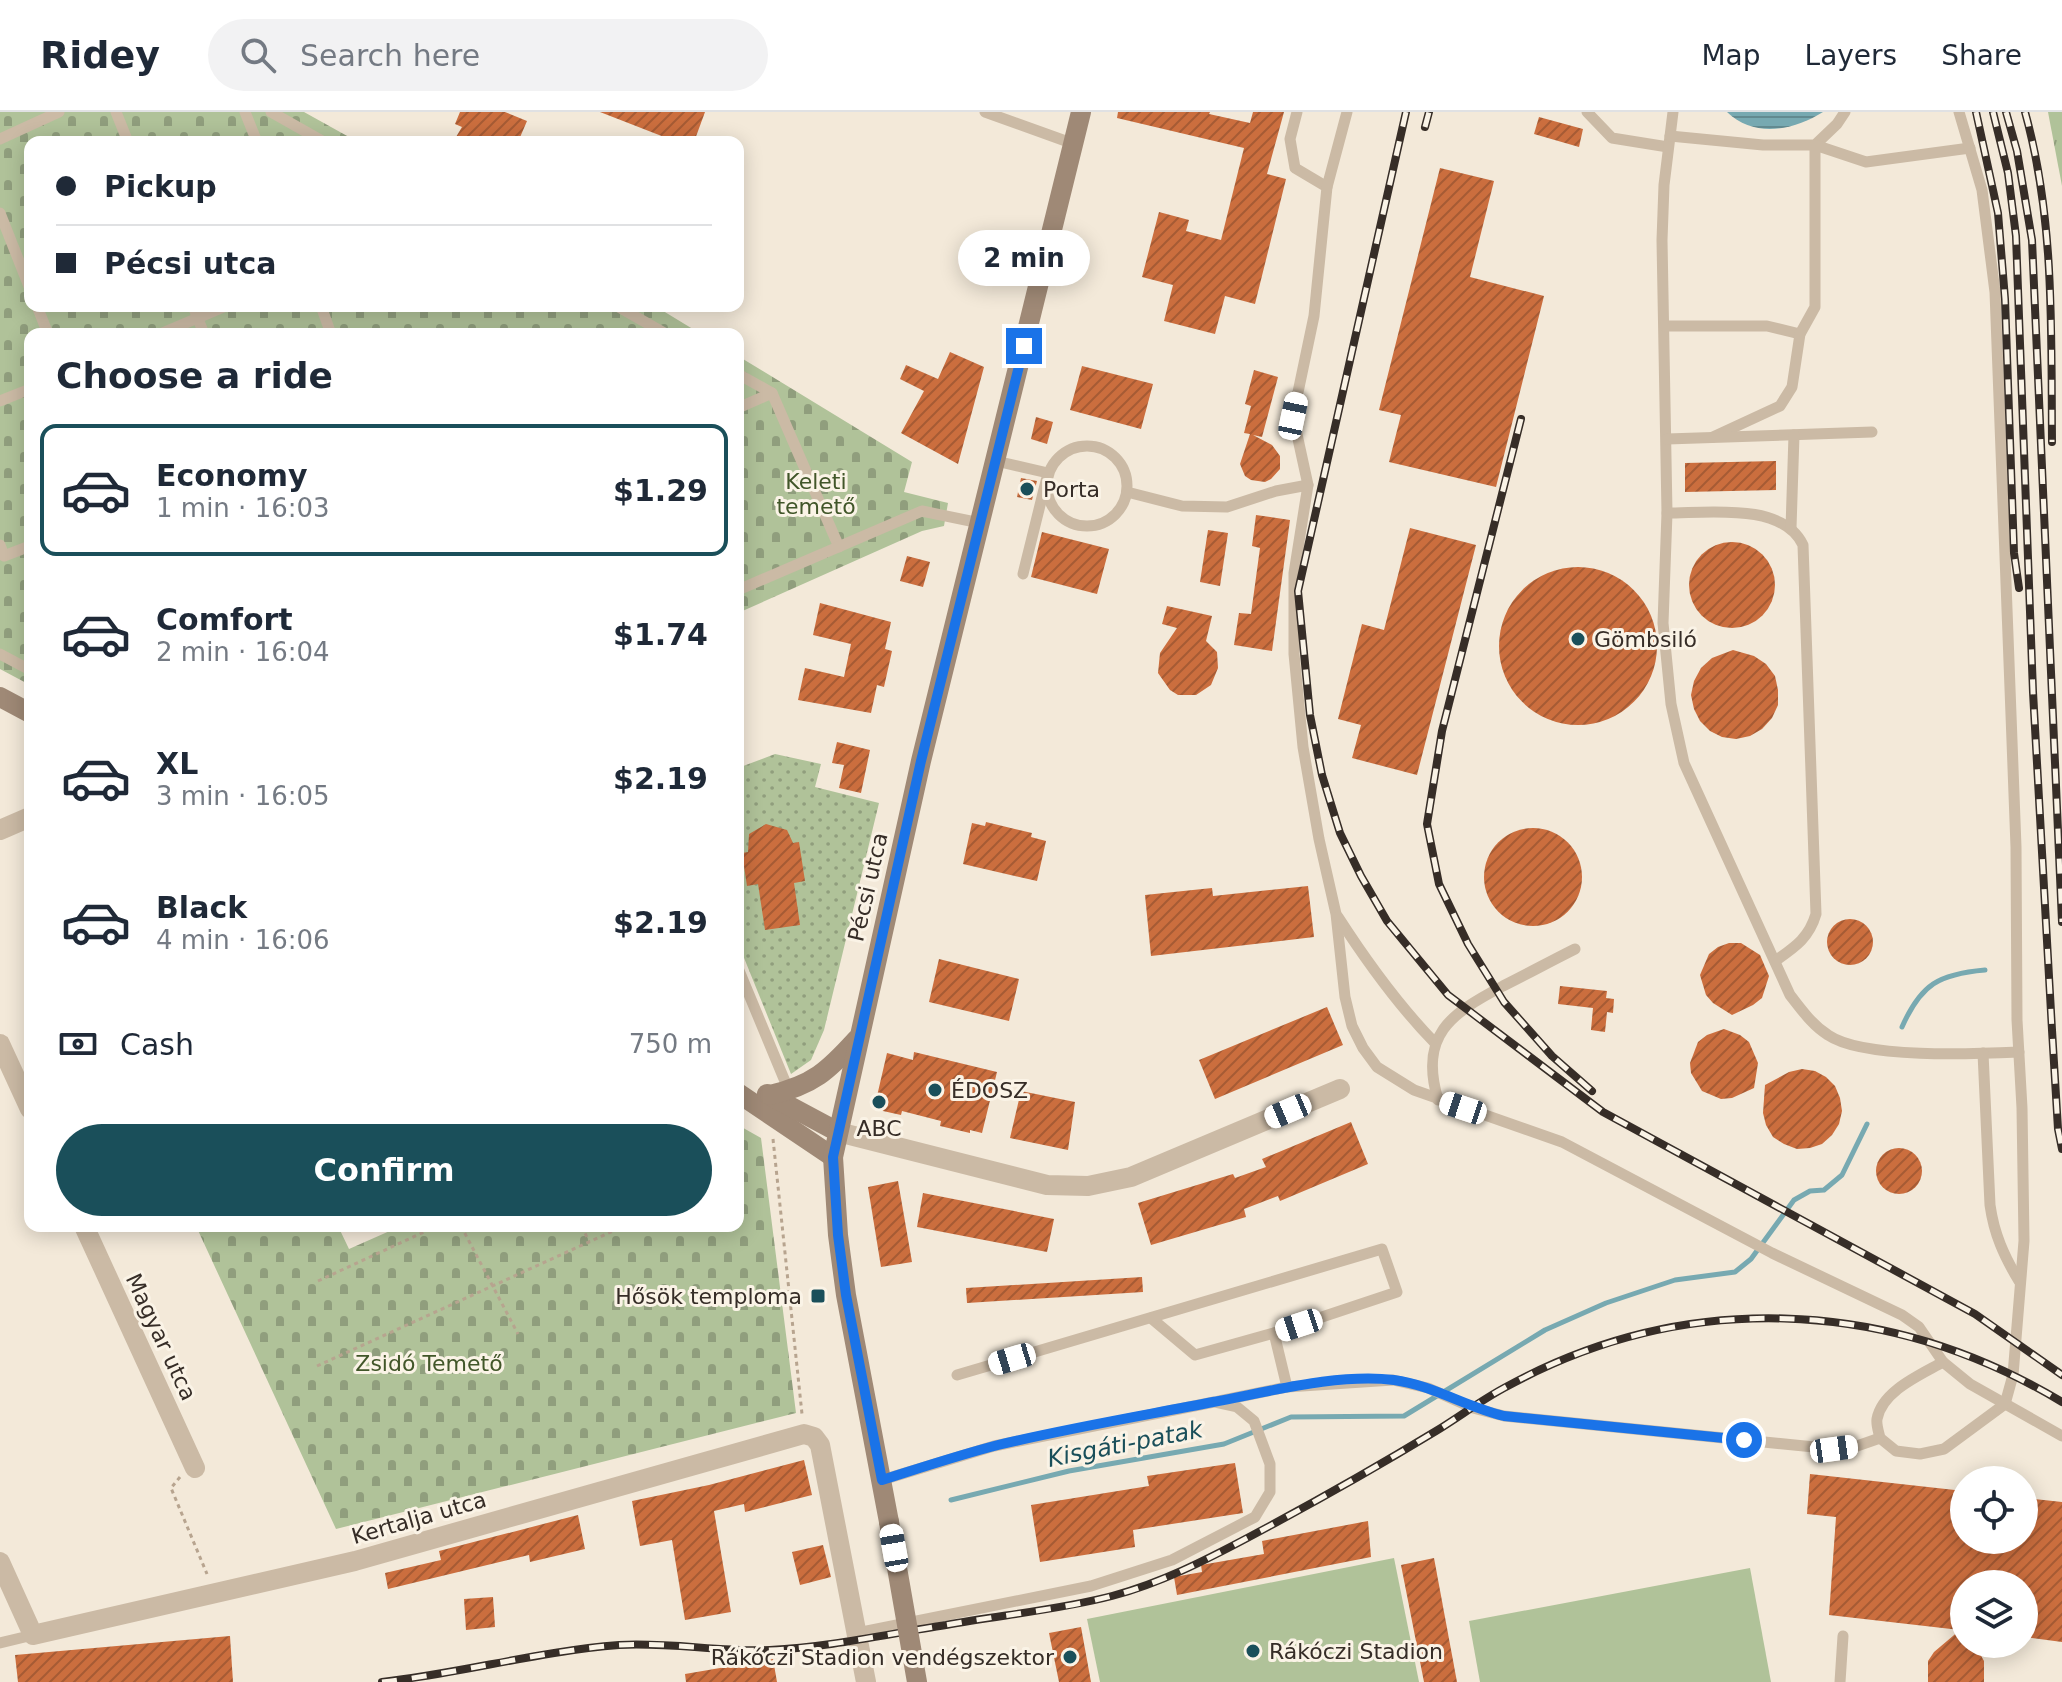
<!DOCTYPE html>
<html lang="en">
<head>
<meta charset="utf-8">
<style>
	body { margin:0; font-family:"DejaVu Sans",sans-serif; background:#f2f2f3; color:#1f2937; height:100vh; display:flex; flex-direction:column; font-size:30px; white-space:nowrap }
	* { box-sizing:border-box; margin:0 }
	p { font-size:26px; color:#747a83 }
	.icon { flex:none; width:44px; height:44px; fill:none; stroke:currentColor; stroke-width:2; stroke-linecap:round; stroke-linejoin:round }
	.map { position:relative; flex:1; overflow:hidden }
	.drawer { position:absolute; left:24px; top:216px; width:720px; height:904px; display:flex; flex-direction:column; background:#fff; border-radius:16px; box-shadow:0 4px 20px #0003 }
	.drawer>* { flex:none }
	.top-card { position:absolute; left:24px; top:24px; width:720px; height:176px; border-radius:16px; box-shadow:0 4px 20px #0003; display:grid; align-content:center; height:176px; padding:0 32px; background:#fff }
	.tools { position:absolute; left:1950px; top:1354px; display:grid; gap:16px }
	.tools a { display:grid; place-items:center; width:88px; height:88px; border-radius:50%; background:#fff; box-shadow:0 4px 20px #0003; font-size:40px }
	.end { position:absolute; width:36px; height:36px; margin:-18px; border:10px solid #1a73e8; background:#fff; box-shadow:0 0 0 4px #fff }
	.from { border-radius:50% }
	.bubble { position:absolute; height:56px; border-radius:28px; background:#fff; box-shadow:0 4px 20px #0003; font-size:26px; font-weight:700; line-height:56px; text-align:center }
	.car { position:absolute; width:24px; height:48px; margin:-24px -12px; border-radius:10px; box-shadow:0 0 6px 2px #0007; background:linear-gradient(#fff 24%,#345 0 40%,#fff 0 76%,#345 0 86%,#fff 0) }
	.top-card b { display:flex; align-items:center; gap:28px; height:76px; font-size:30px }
	.top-card b+b { border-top:2px solid #e0e1e3 }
	.top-card i { width:20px; height:20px; background:#1f2937 }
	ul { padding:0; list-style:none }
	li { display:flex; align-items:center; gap:24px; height:132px; margin:0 16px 12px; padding:0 16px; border:4px solid transparent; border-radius:16px }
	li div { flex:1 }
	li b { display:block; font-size:30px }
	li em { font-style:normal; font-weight:700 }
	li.selected { border-color:#1a4f5a }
	li>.icon { width:72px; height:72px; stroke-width:1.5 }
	h2 { padding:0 32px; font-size:36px; line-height:96px }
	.pay { display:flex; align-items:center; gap:20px; height:88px; padding:0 32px; font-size:30px }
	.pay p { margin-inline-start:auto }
	.primary-button { display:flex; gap:16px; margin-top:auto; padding:16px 32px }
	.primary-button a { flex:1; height:92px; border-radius:48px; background:#1a4f5a; color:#fff; font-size:32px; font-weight:700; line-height:92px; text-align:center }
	header { display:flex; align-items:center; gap:48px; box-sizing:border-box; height:112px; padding:0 40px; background:#fff; border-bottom:2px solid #e0e1e3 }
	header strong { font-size:38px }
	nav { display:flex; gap:44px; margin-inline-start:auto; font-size:28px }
	.search { width:560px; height:72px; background:#f2f2f3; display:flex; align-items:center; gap:20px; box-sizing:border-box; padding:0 28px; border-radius:44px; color:#747a83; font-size:30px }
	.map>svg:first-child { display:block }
	.grass { fill:url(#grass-tufts) }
	.cemetery { fill:url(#cemetery-stones) }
	.park { fill:url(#park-dots) }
	.pitch { fill:#b0c299 }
	.water { fill:url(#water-rules) }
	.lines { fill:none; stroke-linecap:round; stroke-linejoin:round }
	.stream { stroke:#77a9b1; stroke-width:5 }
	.building { fill:url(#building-hatch) }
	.path { stroke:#b7a48f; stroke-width:3; stroke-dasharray:4 4; stroke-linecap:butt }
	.lane { stroke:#cbbaa5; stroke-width:11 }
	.street { stroke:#cbbaa5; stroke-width:20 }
	.secondary { stroke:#9f8976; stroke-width:20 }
	.rail-casing { stroke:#362d27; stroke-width:8 }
	.rail { stroke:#faf3e6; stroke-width:5; stroke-dasharray:15; stroke-linecap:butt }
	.secondary-bridge { stroke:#9f8976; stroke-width:20 }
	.route { stroke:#1a73e8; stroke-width:10 }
	.poi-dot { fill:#1a4f5a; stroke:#faf3e6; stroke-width:3 }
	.labels { text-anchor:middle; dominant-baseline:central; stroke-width:6; stroke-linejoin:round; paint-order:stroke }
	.park-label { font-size:22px; fill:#415629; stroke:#faf3e6 }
	.poi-label { font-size:22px; fill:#362d27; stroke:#faf3e6; text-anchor:start }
	.street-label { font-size:22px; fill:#362d27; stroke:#faf3e6 }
	.water-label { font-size:24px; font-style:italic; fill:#1a4f5a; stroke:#faf3e6 }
</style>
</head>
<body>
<header>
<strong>Ridey</strong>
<div class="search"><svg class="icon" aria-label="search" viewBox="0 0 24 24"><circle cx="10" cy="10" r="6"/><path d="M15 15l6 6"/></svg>Search here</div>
<nav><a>Map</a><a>Layers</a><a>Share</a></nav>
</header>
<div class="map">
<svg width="2062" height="1570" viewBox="0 0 2062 1570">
	<defs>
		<pattern id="grass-tufts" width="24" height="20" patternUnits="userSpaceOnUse" patternTransform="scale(2)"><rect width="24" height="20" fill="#b0c299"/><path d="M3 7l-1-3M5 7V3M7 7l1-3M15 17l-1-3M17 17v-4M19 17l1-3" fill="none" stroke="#909e7d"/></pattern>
		<pattern id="cemetery-stones" width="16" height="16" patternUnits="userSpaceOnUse" patternTransform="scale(2)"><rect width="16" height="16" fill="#b0c299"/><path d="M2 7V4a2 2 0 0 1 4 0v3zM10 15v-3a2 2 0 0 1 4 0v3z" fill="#909e7d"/></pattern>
		<pattern id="park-dots" width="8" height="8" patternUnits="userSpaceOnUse" patternTransform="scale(2)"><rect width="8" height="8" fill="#b0c299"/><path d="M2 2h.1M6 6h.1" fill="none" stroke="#909e7d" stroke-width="1.8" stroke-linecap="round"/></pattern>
		<pattern id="water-rules" width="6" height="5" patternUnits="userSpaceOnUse" patternTransform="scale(2)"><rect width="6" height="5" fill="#77a9b1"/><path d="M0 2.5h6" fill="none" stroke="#628a90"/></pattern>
		<pattern id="building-hatch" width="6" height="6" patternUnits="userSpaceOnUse" patternTransform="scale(2)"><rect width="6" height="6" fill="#cb6e3e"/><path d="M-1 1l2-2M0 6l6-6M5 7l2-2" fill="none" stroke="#a65b34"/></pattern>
	</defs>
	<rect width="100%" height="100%" fill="#f3e9d9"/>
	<path class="grass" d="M2048 0H2062V74Z"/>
	<g class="cemetery">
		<path d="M0 0H304L358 30H30V194H655L701 222H30V573L0 557Z"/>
		<path d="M738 244 912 350 904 380 948 391 944 414 922 419 738 501Z"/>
		<path d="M738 1013 761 1026 796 1301 336 1417 196 1114H338L349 1137 401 1114H738Z"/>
	</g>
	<path class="park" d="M775 642 821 652 815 675 879 691 824 918 811 948 791 962 738 831V656Z"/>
	<g class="pitch">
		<path d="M1394 1446 1419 1570H1100L1087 1507Z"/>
		<path d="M1750 1456 1771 1570H1480L1469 1509Z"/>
	</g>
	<path class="water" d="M1727 0H1823C1794 18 1755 27 1727 0Z"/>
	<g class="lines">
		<g class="stream">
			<path d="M1902 915C1921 872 1939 862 1985 858"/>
			<path d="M951 1388 1069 1359 1224 1332 1291 1305 1404 1304 1545 1218 1606 1191 1675 1168 1735 1160 1751 1147 1794 1088 1810 1079 1824 1078 1842 1063 1867 1012"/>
		</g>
	</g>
	<g class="building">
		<path d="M460 0H505L527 9 518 30H453L462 15 455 12Z"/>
		<path d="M600 0H705L694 30H677Z"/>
		<path d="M1118 0H1210L1209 2 1250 11 1253 0H1284L1267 62 1286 67 1255 192 1225 184 1215 222 1164 209 1173 173 1142 165 1159 100 1189 108 1186 119 1221 128 1244 36 1117 6Z"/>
		<path d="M1539 5 1583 17 1579 35 1534 22Z"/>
		<path d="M1440 56 1494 69 1470 165 1544 184 1496 375 1389 350 1401 303 1379 298Z"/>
		<path d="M950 240 984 255 958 352 901 321 924 279 900 267 906 253 938 267Z"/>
		<path d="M1082 254 1153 272 1141 317 1070 298Z"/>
		<path d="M1254 258 1278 265 1262 325 1253 323 1272 333 1280 344V357L1271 367 1265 370 1251 368 1245 364 1240 352 1250 322 1244 321 1251 294 1245 292Z"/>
		<path d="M1036 305 1053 310 1047 332 1031 327Z"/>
		<path d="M1776 349V378L1685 380V351Z"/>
		<path d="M1021 366 1037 369 1032 388 1017 385Z"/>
		<path d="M1256 403 1290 408 1272 539 1234 533 1239 501 1251 502 1260 436 1252 434Z"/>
		<path d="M1410 416 1476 433 1417 663 1352 646 1361 613 1338 607 1362 512 1384 518Z"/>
		<path d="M1208 418 1228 421 1220 474 1200 470Z"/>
		<path d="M1042 420 1109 437 1097 482 1031 465Z"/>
		<circle cx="1732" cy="473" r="43"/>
		<path d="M907 444 930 450 923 475 900 469Z"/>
		<circle cx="1578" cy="534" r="79"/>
		<path d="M820 491 891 510 885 537 892 539 884 575 877 573 871 601 798 588 805 556 844 565 851 532 813 523Z"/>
		<path d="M1167 494 1212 504 1206 529 1217 540 1218 556 1211 573 1196 583H1178L1170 578 1158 561 1160 541 1177 516 1162 512Z"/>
		<path d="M1733 538 1754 544 1766 552 1775 564 1778 578V593L1772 606 1762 617 1750 624 1736 627 1722 625 1710 619 1700 609 1694 597 1691 583 1694 569 1701 556 1712 546Z"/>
		<path d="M837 630 870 638 861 681 839 676 844 653 832 651Z"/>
		<path d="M986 710 1032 721 1031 725 1046 729 1037 769 963 752 972 711 985 714Z"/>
		<path d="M766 712 787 718 793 731 799 730 805 769 794 771 800 813 765 818 758 772 747 774 742 741 748 740 749 722Z"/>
		<circle cx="1533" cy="765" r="49"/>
		<path d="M1308 774 1314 825 1151 844 1145 783 1212 776 1213 784Z"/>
		<circle cx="1850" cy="830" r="23"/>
		<path d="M1729 831H1741L1760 843 1769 864 1762 886 1753 893 1732 903 1713 891 1706 883 1700 863 1709 842 1718 835Z"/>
		<path d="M939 847 1019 867 1009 909 929 890Z"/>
		<path d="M1560 874 1607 879 1606 886 1614 887 1613 901 1607 900 1605 920 1591 918 1593 896 1558 892Z"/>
		<path d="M1327 895 1343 933 1215 987 1199 948Z"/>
		<path d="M1724 917 1740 923 1749 930 1758 951 1754 976 1732 986 1721 987 1702 979 1691 961 1690 951 1698 930 1707 923Z"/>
		<path d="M914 940 997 960 982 1021 970 1018V1021L940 1014 941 1009 902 999 901 1003 874 997 887 941 913 948Z"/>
		<path d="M1802 957 1815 959 1826 965 1835 974 1840 986 1842 999 1839 1012 1832 1023 1822 1032 1810 1036 1797 1037 1784 1032 1773 1025 1766 1013 1763 1001 1765 973 1789 960Z"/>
		<path d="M1021 979 1075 990 1068 1038 1010 1026Z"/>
		<path d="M1351 1010 1368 1052 1280 1089 1278 1084 1244 1097 1246 1105 1151 1133 1138 1091 1233 1062 1235 1066 1266 1055 1262 1047Z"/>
		<circle cx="1899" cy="1059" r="23"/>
		<path d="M898 1069 912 1150 881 1155 868 1075Z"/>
		<path d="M923 1081 1054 1107 1047 1140 917 1115Z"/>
		<path d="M1142 1165 1143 1180 967 1191 966 1176Z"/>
		<path d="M804 1348 812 1383 745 1400 744 1392 714 1399 731 1500 685 1508 672 1428 640 1434 632 1389 709 1373Z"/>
		<path d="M1235 1351 1243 1401 1133 1418 1135 1435 1040 1450 1031 1393 1149 1374 1147 1364Z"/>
		<path d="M1810 1362 1964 1379V1428H2024V1386L2062 1390V1530L2024 1525V1472H1964V1532H1969L1979 1540 1984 1549V1570H1928V1549L1934 1540 1960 1518 1829 1503 1836 1405 1807 1402Z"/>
		<path d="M578 1403 585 1437 530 1450 529 1443 388 1477 385 1461 441 1448 439 1439Z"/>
		<path d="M1368 1409 1371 1445 1177 1483 1174 1465 1202 1460 1201 1453 1264 1442 1262 1429Z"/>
		<path d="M823 1433 831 1465 800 1473 792 1440Z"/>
		<path d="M1434 1446 1457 1570H1424L1401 1453Z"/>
		<path d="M493 1485 495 1515 466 1518 464 1487Z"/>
		<path d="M1081 1515 1091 1570H1059L1049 1521Z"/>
		<path d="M230 1524 233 1570H18L15 1543Z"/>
		<path d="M773 1547 777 1570H686L685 1562Z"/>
	</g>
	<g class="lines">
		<g class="path">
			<path d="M773 1027 802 1302"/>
			<path d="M461 1114 518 1222"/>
			<path d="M582 1114 589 1130"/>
			<path d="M318 1169 437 1114"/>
			<path d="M317 1254 624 1114"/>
			<path d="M180 1365 171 1376 207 1462"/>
		</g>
		<g class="lane">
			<path d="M116 0 128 30"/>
			<path d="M245 0 257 30"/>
			<path d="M271 0 324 30"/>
			<path d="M985 0 1074 32"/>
			<path d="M1297 0 1290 27 1295 56 1327 75"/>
			<path d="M1587 0 1612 26 1668 35"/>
			<path d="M1673 0 1664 73 1662 128 1667 401 1663 511 1671 592 1684 651 1790 883C1802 898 1812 913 1828 923 1863 947 1975 942 2019 940"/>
			<path d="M1670 24 1763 33H1815L1837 12 1845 0"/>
			<path d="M0 27 59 0"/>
			<path d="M0 101 30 177"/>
			<path d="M37 194 48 222"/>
			<path d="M193 194 204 222"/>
			<path d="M321 194 331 222"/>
			<path d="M617 194 666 222"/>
			<path d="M1665 214H1767L1800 222"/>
			<path d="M160 222 226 194"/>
			<path d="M738 262 772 281 839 435"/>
			<path d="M0 289 30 277"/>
			<path d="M738 296 772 281"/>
			<path d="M1713 325 1780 294 1792 275 1800 222 1815 195V33L1866 50 1970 36"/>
			<path d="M1667 327 1872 320"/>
			<circle cx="1087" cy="374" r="40"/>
			<path d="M996 349 1048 361 1023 462"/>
			<path d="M1308 373 1293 304 1314 204 1327 75 1347 0"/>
			<path d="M1127 380 1182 394 1227 395 1276 379 1308 373 1294 461V542L1303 635 1319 727 1336 802 1345 885 1352 914 1363 936 1377 955 1414 978 1562 1030 1772 1141 1902 1203 1919 1215 1943 1250 1970 1272 2062 1324"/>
			<path d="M1667 401C1707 401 1783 390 1803 433L1816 802C1809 826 1795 835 1775 849"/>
			<path d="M1791 416 1794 323"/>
			<path d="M0 433 4 444 30 434"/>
			<path d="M738 478 922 399 980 411"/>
			<path d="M0 542 30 558"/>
			<path d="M1338 805C1367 850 1397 892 1435 931"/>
			<path d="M738 856 789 979"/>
			<path d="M1983 941 1990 1093C1994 1122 2004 1144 2019 1169"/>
			<path d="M1438 988C1419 923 1450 902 1503 874 1527 862 1551 849 1575 837"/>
			<path d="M1151 1206 1195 1243 1274 1221"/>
			<path d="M1943 1250C1920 1263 1882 1279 1877 1307 1876 1313 1879 1321 1880 1326L1896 1339 1920 1342 1944 1337 2005 1292 2013 1263 2024 1129 2022 996 2017 908 2016 735 1995 180 1982 78 1959 0"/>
			<path d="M957 1263 1382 1137 1397 1180 1274 1221 1287 1275"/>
			<path d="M1219 1289 1287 1275 1393 1268 1428 1276 1473 1296 1504 1304 1834 1337 1857 1334 1880 1326"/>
			<path d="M857 1521 1091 1474 1172 1448 1255 1405 1270 1380V1352L1254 1309 1237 1295 1214 1290 994 1334 882 1368"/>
			<path d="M0 1531 33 1523"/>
			<path d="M1840 1570 1843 1524"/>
		</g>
		<g class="street">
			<path d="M0 718 30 705"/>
			<path d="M0 932 30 997"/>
			<path d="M838 1020 1047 1073 1088 1074 1131 1065 1340 977"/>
			<path d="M84 1114 195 1356"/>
			<path d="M0 1450 33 1523 355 1449 804 1322 814 1325 820 1333 866 1570"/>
		</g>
		<g class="secondary">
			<path d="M0 585 30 601"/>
			<path d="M738 981 833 1045"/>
			<path d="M767 982 838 1020"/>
			<path d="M770 983C813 973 828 959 857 927"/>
			<path d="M889 1410 846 1183 838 1123 833 1045 921 649 1081 0"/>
		</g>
		<defs>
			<g id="rail">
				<path d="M1406 0 1298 479 1310 603 1322 663 1340 721 1361 764 1387 809 1448 883 1603 1000 1975 1202 2062 1263"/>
				<path d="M1976 0 1998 101 2005 187 2014 441 2019 476"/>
				<path d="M1993 0 2008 61 2016 124 2033 580 2052 918 2058 1017 2062 1037"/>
				<path d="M2006 0 2017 39 2032 128 2062 810"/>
				<path d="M2025 0C2055 108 2051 219 2052 330"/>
				<path d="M1425 15 1429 0"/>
				<path d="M1521 307 1442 619 1427 712 1439 772 1468 832 1504 890 1552 944 1592 979"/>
				<path d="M382 1570C462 1561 540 1539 619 1533 670 1530 720 1540 770 1538 830 1535 887 1522 946 1513 1001 1503 1058 1498 1112 1484 1161 1471 1206 1448 1251 1424 1313 1391 1375 1356 1436 1319 1459 1305 1480 1289 1504 1276 1683 1177 1887 1185 2062 1290"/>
			</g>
		</defs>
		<use href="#rail" class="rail-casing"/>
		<use href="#rail" class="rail"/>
		<path class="secondary-bridge" d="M889 1410 917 1570"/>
	</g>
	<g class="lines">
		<path class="route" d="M1024 234 921 649 833 1045 838 1123 846 1183 882 1368C920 1356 959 1343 998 1333 1069 1316 1141 1304 1213 1290 1268 1280 1338 1261 1394 1268 1432 1273 1466 1295 1504 1304L1744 1328"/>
	</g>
	<g class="poi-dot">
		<circle cx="1027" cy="377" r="8"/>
		<circle cx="1578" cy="527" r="8"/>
		<circle cx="935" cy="978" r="8"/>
		<circle cx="879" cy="990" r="8"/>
		<rect x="810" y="1176" width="16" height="16" rx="4"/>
		<circle cx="1253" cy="1539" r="8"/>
		<circle cx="1070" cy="1545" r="8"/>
	</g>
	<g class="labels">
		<g class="park-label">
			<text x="816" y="369">Keleti<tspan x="816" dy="25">temető</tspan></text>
			<text x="429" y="1251">Zsidó Temető</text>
		</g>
		<g class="poi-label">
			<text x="1043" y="377">Porta</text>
			<text x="1594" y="527">Gömbsiló</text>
			<text x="951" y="978">ÉDOSZ</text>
			<text x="879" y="1016" text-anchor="middle">ABC</text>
			<text x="802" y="1184" text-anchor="end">Hősök temploma</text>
			<text x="1269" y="1539">Rákóczi Stadion</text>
			<text x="1054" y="1545" text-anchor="end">Rákóczi Stadion vendégszektor</text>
		</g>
		<g class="street-label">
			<text transform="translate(868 775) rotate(-77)">Pécsi utca</text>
			<text transform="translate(161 1225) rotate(65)">Magyar utca</text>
			<text transform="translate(419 1406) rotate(-16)">Kertalja utca</text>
		</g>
		<g class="water-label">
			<text transform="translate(1125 1332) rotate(-11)">Kisgáti-patak</text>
		</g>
	</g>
</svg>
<div class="tools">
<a><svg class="icon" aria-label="locate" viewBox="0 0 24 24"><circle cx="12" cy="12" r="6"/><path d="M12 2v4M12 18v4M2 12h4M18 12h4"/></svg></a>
<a><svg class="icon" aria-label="layers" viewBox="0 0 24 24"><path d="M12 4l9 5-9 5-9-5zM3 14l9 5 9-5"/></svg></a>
</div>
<i class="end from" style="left:1744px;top:1328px"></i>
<i class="end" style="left:1024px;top:234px"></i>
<div class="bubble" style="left:958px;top:118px;width:132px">2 min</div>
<i class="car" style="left:1293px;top:304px;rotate:12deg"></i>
<i class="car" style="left:1463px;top:996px;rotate:288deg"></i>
<i class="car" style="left:1288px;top:999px;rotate:247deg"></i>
<i class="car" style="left:1299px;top:1213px;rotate:252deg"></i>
<i class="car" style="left:1012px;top:1247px;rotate:253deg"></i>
<i class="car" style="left:1834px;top:1337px;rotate:82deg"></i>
<i class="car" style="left:894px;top:1436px;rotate:350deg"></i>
<div class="top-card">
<b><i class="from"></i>Pickup</b>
<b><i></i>Pécsi utca</b>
</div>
<section class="drawer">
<h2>Choose a ride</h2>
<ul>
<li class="selected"><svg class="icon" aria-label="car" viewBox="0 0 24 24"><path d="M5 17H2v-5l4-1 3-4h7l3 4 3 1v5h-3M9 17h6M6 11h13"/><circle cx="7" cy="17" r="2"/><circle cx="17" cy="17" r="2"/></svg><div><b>Economy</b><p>1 min · 16:03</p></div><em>$1.29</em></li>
<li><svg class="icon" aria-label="car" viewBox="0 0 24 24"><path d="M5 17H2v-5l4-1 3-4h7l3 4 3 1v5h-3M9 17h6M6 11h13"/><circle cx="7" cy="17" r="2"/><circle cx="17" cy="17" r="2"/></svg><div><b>Comfort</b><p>2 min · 16:04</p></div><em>$1.74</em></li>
<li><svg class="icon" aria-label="car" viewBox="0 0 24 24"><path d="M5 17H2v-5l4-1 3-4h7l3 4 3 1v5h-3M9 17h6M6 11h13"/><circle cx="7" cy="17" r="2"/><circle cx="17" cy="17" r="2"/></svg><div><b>XL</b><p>3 min · 16:05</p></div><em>$2.19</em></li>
<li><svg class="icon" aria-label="car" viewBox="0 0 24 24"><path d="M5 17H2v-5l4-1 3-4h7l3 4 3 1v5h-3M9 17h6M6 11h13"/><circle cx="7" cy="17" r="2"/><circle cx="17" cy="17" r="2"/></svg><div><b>Black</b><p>4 min · 16:06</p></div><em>$2.19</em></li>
</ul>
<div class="pay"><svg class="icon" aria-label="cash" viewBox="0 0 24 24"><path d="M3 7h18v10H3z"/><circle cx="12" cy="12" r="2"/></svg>Cash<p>750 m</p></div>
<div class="primary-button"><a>Confirm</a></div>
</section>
</div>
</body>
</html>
